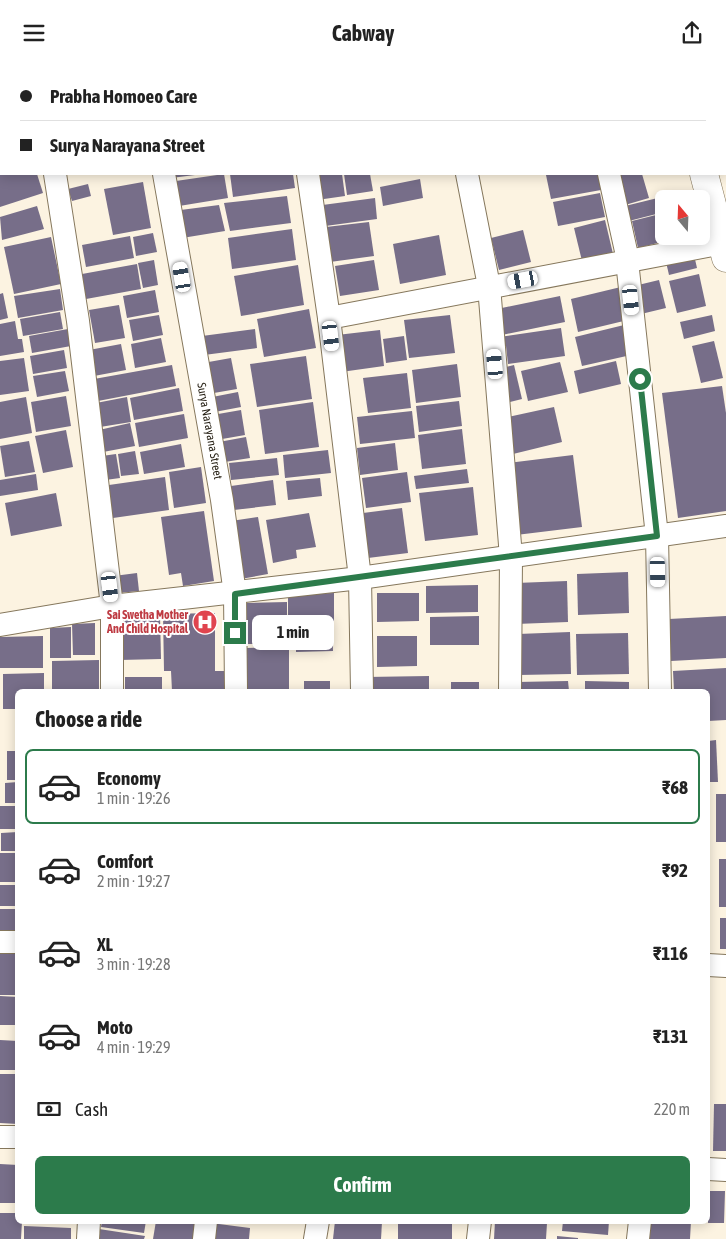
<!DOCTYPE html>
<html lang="en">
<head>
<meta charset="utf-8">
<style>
	body { margin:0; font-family:"Asap Condensed",sans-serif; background:#f2f2f2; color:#222; height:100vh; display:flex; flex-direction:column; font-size:19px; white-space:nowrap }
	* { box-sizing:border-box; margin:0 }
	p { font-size:16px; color:#767676 }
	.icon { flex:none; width:28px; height:28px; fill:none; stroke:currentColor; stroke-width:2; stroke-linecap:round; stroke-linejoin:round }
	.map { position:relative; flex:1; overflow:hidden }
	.sheet { position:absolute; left:15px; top:624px; width:695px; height:535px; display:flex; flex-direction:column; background:#fff; border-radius:8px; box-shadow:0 2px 12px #0003 }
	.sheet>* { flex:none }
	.hud { position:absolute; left:0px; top:0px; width:726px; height:110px; box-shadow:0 2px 12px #0003; display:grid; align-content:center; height:110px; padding:0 20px; background:#fff }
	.needle { width:32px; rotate:341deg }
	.controls { position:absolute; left:655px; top:125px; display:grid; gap:10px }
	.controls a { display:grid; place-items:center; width:55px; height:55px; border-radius:8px; background:#fff; box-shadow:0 2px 12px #0003; font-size:25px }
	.end { position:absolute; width:22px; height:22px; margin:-11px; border:6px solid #2c7b4b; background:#fff; box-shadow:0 0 0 2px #fff }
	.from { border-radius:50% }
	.bubble { position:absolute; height:35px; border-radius:8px; background:#fff; box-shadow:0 2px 12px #0003; font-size:16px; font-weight:700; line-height:35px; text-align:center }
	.car { position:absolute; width:15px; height:30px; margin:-15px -8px; border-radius:6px; box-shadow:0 0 4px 1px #0007; background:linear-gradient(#fff 24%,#345 0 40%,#fff 0 76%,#345 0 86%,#fff 0) }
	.hud b { display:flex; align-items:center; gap:18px; height:48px; font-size:19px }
	.hud b+b { border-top:1px solid #e0e0e0 }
	.hud i { width:12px; height:12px; background:#222 }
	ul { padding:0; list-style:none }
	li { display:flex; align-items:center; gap:15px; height:75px; margin:0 10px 8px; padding:0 10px; border:2px solid transparent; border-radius:8px }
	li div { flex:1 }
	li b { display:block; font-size:19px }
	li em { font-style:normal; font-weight:700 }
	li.active { border-color:#2c7b4b }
	li>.icon { width:45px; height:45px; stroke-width:1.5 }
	h2 { padding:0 20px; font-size:22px; line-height:60px }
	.pay { display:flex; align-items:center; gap:12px; height:55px; padding:0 20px; font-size:19px }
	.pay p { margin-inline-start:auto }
	.primary-button { display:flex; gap:10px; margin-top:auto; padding:10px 20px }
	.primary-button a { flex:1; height:58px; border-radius:8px; background:#2c7b4b; color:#fff; font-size:20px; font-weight:700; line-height:58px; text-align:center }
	header { display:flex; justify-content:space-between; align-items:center; height:65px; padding:0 20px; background:#fff; font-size:22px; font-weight:700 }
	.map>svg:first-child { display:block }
	.building { fill:#776e89 }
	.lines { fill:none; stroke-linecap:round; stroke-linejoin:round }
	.minor-casing { stroke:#85775c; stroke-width:24 }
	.tertiary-casing { stroke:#85775c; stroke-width:29 }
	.secondary-casing { stroke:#85775c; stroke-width:29 }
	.minor { stroke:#fff; stroke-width:22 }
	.tertiary { stroke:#fff; stroke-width:28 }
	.secondary { stroke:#efd4cd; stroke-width:28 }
	.route { stroke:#2c7b4b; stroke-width:6 }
	.labels { text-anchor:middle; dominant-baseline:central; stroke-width:4; stroke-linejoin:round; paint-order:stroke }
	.street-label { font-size:12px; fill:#292318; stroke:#fff }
	.health-label { font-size:12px; font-weight:bold; fill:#be3a42; stroke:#fff; text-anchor:end }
</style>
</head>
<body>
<header><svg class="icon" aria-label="menu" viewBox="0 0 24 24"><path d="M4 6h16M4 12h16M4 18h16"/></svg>Cabway<svg class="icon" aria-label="share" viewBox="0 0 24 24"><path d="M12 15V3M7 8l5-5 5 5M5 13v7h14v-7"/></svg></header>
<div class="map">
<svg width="726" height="1174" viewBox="0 0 726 1174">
	<rect width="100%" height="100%" fill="#fcf3e1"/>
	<g class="building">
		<path d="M4 109H37L43 128 0 142V110Z"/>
		<path d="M170 109H195V110L171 113Z"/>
		<path d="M224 109 228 133 173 142 169 117Z"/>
		<path d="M230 109H293L295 123 233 132Z"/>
		<path d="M313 109H342L345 131 317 135Z"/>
		<path d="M344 109H370L373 126 347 130Z"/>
		<path d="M552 109H598L601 125 551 134 546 110Z"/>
		<path d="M619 109H642L649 133 625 140Z"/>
		<path d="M420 114 423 133 383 141 380 122Z"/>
		<path d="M143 117 151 163 113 170 104 124Z"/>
		<path d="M88 119 91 131 72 136 68 124Z"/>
		<path d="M600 128 605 152 558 161 553 137Z"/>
		<path d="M678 128 680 134H664V147L625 157 621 142Z"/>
		<path d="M287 131 291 158 230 166 224 138Z"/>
		<path d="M375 133 377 154 318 162 315 141Z"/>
		<path d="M219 140 225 166 176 174 173 146Z"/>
		<path d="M37 141 44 164 2 175 0 152Z"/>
		<path d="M664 148V171L681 172 638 183 632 156Z"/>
		<path d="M605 155 614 193 583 200 574 163Z"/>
		<path d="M369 157 374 191 330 197 326 162Z"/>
		<path d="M292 164 296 195 232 204 228 173Z"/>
		<path d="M523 165 531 197 499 205 491 173Z"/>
		<path d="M153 168 157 187 136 191 133 172Z"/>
		<path d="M439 170 446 210 400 219 393 179Z"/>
		<path d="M130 171 134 193 86 202 82 180Z"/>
		<path d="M51 172 61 219 14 229 4 182Z"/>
		<path d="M694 190 697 203 669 210 666 197Z"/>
		<path d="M154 195 158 220 143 223 138 198Z"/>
		<path d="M374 195 379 225 340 231 335 201Z"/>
		<path d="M137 199 141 224 86 234 82 209Z"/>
		<path d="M298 200 304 240 241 251 234 211Z"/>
		<path d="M699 209 706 241 677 248 669 216Z"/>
		<path d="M659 215 666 243 641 249 634 221Z"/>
		<path d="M625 221 632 254 578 267 571 234Z"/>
		<path d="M60 224 63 245 18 253 14 231Z"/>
		<path d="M155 225 159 247 127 253 123 231Z"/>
		<path d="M3 228 8 253 0 255V229Z"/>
		<path d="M560 231 565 257 502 270 497 244Z"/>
		<path d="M119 240 125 273 95 278 89 245Z"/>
		<path d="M309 244 316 283 264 292 257 254Z"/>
		<path d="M60 247 63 264 23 271 20 254Z"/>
		<path d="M159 250 163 270 133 276 129 255Z"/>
		<path d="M450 250 455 288 409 293 404 255Z"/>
		<path d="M712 250 715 266 684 274 680 257Z"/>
		<path d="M15 256 18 274H22L24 287 0 291V259Z"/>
		<path d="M624 260 631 290 582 301 575 272Z"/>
		<path d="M561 263 565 291 508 299 506 281 501 282 499 272Z"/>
		<path d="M68 264 71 281 32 288 29 271Z"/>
		<path d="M255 264 257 283 204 290 202 271Z"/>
		<path d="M380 265 384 301 341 307 337 270Z"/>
		<path d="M404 271 407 295 386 298 383 274Z"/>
		<path d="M161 273 166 297 135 303 131 279Z"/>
		<path d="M714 276 723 313 701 318 692 281Z"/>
		<path d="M121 279 126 305 94 311 89 285Z"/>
		<path d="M64 285 67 303 33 309 30 291Z"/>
		<path d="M306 291 312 334 257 342 250 299Z"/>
		<path d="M24 293 29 326 0 330V296Z"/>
		<path d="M231 293 237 324 208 329 203 298Z"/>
		<path d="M616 296 621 319 579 329 574 306Z"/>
		<path d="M560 297 568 327 528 336 521 306Z"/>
		<path d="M457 299 461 332 416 338 412 305Z"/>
		<path d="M172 300 176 321 98 336 94 314Z"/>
		<path d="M514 300 522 334 506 338 498 304Z"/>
		<path d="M65 306 69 326 37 332 33 311Z"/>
		<path d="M407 308 411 343 368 348 363 313Z"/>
		<path d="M722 321 726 348V446L678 453 662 328Z"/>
		<path d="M179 323 183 346 134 355 130 333Z"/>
		<path d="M238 327 241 342 204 349 202 334Z"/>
		<path d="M66 331 71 361 36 367 31 337Z"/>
		<path d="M26 332 32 368 0 374V337Z"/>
		<path d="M127 332 131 357 100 362 96 338Z"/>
		<path d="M459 336 462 361 419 367 416 341Z"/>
		<path d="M313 337 319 382 265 389 259 345Z"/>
		<path d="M554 342 562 377 513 389 504 353Z"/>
		<path d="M241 345 245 370 205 377 201 352Z"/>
		<path d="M412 346 415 373 360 379 357 352Z"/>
		<path d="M184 349 188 373 139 382 135 358Z"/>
		<path d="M130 358 135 381 103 387 99 365Z"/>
		<path d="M462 364 466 399 422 404 418 370Z"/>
		<path d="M66 365 73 402 43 408 35 371Z"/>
		<path d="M246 372 250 393 212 399 208 379Z"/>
		<path d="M29 376 35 407 5 412 0 381Z"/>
		<path d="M395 378 398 405 360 410 357 383Z"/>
		<path d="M181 379 185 402 144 409 140 387Z"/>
		<path d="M328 385 331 408 285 413 283 390Z"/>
		<path d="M135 386 139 409 121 411 118 389Z"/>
		<path d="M116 389 120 413 98 416 95 392Z"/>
		<path d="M573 390 582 462 516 470 507 398Z"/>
		<path d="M277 393 279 410 231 415 229 398Z"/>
		<path d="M201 402 206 438 174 443 169 407Z"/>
		<path d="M467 404 469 418 416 424 414 411Z"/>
		<path d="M407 407 411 437 366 443 362 413Z"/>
		<path d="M36 409 38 425 0 431V415Z"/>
		<path d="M165 412 169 445 106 454 102 421Z"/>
		<path d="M320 413 322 431 288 435 286 416Z"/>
		<path d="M273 415 276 440 234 445 231 421Z"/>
		<path d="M473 422 478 470 425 476 419 428Z"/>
		<path d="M56 428 62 461 11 471 5 438Z"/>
		<path d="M402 443 408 488 368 493 363 448Z"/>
		<path d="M204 446 214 516 183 521 181 508 169 510 161 452Z"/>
		<path d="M309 448 316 482 296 485 297 493 273 498 266 455Z"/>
		<path d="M258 452 268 509 241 514 231 456Z"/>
		<path d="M628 507 629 548 578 550 577 509Z"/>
		<path d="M137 508 139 526 108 529 106 512Z"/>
		<path d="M567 516 568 557 516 559V518Z"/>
		<path d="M478 520V547L426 548V521Z"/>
		<path d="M334 528V556L288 557V529Z"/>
		<path d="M377 528H419V556L377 557Z"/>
		<path d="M287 537V579H245V538Z"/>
		<path d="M215 548V606H224V626H172L171 606H164L163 549Z"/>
		<path d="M120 550H160L161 594 120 595Z"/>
		<path d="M479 551V580H430V552Z"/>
		<path d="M726 551V593L671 596 669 554Z"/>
		<path d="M95 558V590H73L72 559Z"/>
		<path d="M332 559 333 586 296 587V560Z"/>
		<path d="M71 562V593H50V563Z"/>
		<path d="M570 567 571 609 519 610 518 569Z"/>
		<path d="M628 568 629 609 577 610 576 569Z"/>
		<path d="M43 571V603H0V572Z"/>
		<path d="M377 571H417V601L377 602Z"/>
		<path d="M289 582V624L245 625 244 583Z"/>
		<path d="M99 595V626H52V596Z"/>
		<path d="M726 603V655L708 656V626H674L673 606Z"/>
		<path d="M44 608V626H18V644H3V609Z"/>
		<path d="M429 611V626H366V612Z"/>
		<rect x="125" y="612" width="37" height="14"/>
		<rect x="304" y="616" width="26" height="10"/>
		<path d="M568 616 569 626H517V617Z"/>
		<path d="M585 616 629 617V626H585Z"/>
		<rect x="451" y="617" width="28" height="9"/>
		<rect x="15" y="651" width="3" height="26"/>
		<path d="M716 675 718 717H708V676Z"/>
		<rect x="7" y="686" width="11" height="29"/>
		<path d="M18 717V738H5V718Z"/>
		<rect x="716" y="729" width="10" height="48"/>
		<rect x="0" y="741" width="18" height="23"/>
		<path d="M18 767V786H1V768Z"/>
		<rect x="0" y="788" width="18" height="29"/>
		<rect x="719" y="794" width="7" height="48"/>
		<rect x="0" y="820" width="18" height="21"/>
		<rect x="0" y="844" width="18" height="22"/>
		<rect x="720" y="853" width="6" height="31"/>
		<path d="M0 888 18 889V930H0Z"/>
		<path d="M0 931 18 932V960H0Z"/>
		<path d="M0 975 18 976V1005H0Z"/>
		<path d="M0 1009H18V1059L0 1058Z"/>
		<path d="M714 1039H726V1086H713Z"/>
		<path d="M0 1099 18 1100V1138H0Z"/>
		<path d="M708 1126H725L724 1158H708Z"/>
		<path d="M0 1148H18V1156H22L21 1174H0Z"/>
		<path d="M31 1156H74V1159L31 1158Z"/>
		<path d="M102 1156H146L144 1168 101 1162Z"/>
		<path d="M156 1156H198L196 1174H153Z"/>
		<path d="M335 1156 382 1157 381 1174H333Z"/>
		<rect x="398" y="1156" width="54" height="18"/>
		<path d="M495 1156 547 1158 546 1174H494Z"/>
		<path d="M563 1156H609L608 1170 562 1166Z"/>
		<path d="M651 1156H691L690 1174H643V1165H651Z"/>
		<path d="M211 1158 250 1163 249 1174H209Z"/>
		<path d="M24 1161 71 1163V1174H24Z"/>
		<path d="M99 1164 145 1171 144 1174H97Z"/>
		<path d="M557 1171 578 1173V1174H557Z"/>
	</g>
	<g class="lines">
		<defs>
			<g id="minor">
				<path d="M37 0V1"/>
				<path d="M143 0V1"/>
				<path d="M292 0V1"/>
				<path d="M447 0V1"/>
				<path d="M585 0V1"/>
				<path d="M55 109 78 256 112 541V626"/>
				<path id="s1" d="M164 109 222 435 235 529 236 626"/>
				<path d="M308 109 329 253 360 513 362 626"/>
				<path d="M467 109 489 221 511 492 510 626"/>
				<path d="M609 109 628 195 627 196 657 471 660 626"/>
				<path d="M329 253 723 178"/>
				<path d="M0 560 112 541 360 513 726 461"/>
				<path d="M0 877H18"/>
				<path d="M708 900 726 901"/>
				<path d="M0 1072H18"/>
				<path d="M708 1104 726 1105"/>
				<path d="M88 1174 89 1156"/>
				<path d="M204 1174 206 1156"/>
				<path d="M315 1174 318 1156"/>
				<path d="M478 1174 480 1156"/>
				<path d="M638 1174 640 1156"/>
			</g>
			<g id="tertiary">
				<path d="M672 0 673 1"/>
				<path d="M704 109 726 193"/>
			</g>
			<path id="secondary" d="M9 1 11 0"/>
		</defs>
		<use href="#minor" class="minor-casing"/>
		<use href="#tertiary" class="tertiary-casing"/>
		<use href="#secondary" class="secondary-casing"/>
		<use href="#minor" class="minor"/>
		<use href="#tertiary" class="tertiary"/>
		<use href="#secondary" class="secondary"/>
	</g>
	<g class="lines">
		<path class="route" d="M235 568V529L657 471 640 314"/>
	</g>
	<defs>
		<symbol id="hospital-disc" viewBox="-11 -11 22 22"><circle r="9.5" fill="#e0444e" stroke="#fff"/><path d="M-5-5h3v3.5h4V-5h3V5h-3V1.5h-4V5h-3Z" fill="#fff"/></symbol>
	</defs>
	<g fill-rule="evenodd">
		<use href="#hospital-disc" x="191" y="543" width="28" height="28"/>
	</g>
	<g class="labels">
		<g class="street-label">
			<text stroke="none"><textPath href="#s1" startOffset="261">Surya Narayana Street</textPath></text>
		</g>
		<g class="health-label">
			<text x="188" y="550">Sai Swetha Mother<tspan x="188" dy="14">And Child Hospital</tspan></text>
		</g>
	</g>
</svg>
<div class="controls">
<a><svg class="needle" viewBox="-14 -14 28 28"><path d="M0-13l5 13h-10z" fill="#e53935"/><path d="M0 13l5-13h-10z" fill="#767676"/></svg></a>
</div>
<i class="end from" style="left:640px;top:314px"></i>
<i class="end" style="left:235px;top:568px"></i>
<div class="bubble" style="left:252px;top:550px;width:82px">1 min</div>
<i class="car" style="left:182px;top:212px;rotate:350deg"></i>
<i class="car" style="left:523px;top:215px;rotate:260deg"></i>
<i class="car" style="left:631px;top:235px;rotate:174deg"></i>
<i class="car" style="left:331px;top:271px;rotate:173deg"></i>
<i class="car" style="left:495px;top:299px;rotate:355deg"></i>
<i class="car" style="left:658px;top:507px;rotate:179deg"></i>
<i class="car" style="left:110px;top:522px;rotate:173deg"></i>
<div class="hud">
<b><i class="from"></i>Prabha Homoeo Care</b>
<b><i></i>Surya Narayana Street</b>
</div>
<section class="sheet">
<h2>Choose a ride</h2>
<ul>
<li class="active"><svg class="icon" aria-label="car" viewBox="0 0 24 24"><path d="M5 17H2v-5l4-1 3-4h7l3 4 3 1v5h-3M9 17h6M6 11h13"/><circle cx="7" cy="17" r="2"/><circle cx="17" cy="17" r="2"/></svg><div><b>Economy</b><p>1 min · 19:26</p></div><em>₹68</em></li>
<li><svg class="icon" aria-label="car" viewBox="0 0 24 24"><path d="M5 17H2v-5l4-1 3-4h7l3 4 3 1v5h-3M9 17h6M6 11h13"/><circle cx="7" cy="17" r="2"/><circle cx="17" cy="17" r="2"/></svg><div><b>Comfort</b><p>2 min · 19:27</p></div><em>₹92</em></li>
<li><svg class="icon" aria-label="car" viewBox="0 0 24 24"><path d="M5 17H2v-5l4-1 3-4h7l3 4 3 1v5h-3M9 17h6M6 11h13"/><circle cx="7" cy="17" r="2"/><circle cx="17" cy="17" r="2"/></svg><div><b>XL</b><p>3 min · 19:28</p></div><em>₹116</em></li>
<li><svg class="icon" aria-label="car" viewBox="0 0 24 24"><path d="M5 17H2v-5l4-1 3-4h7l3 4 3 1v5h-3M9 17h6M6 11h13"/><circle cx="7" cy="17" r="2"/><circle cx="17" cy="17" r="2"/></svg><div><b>Moto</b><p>4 min · 19:29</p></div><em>₹131</em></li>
</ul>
<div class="pay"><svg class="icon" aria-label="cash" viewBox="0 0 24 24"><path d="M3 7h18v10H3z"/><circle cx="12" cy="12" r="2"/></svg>Cash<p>220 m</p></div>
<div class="primary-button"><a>Confirm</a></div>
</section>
</div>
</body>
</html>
